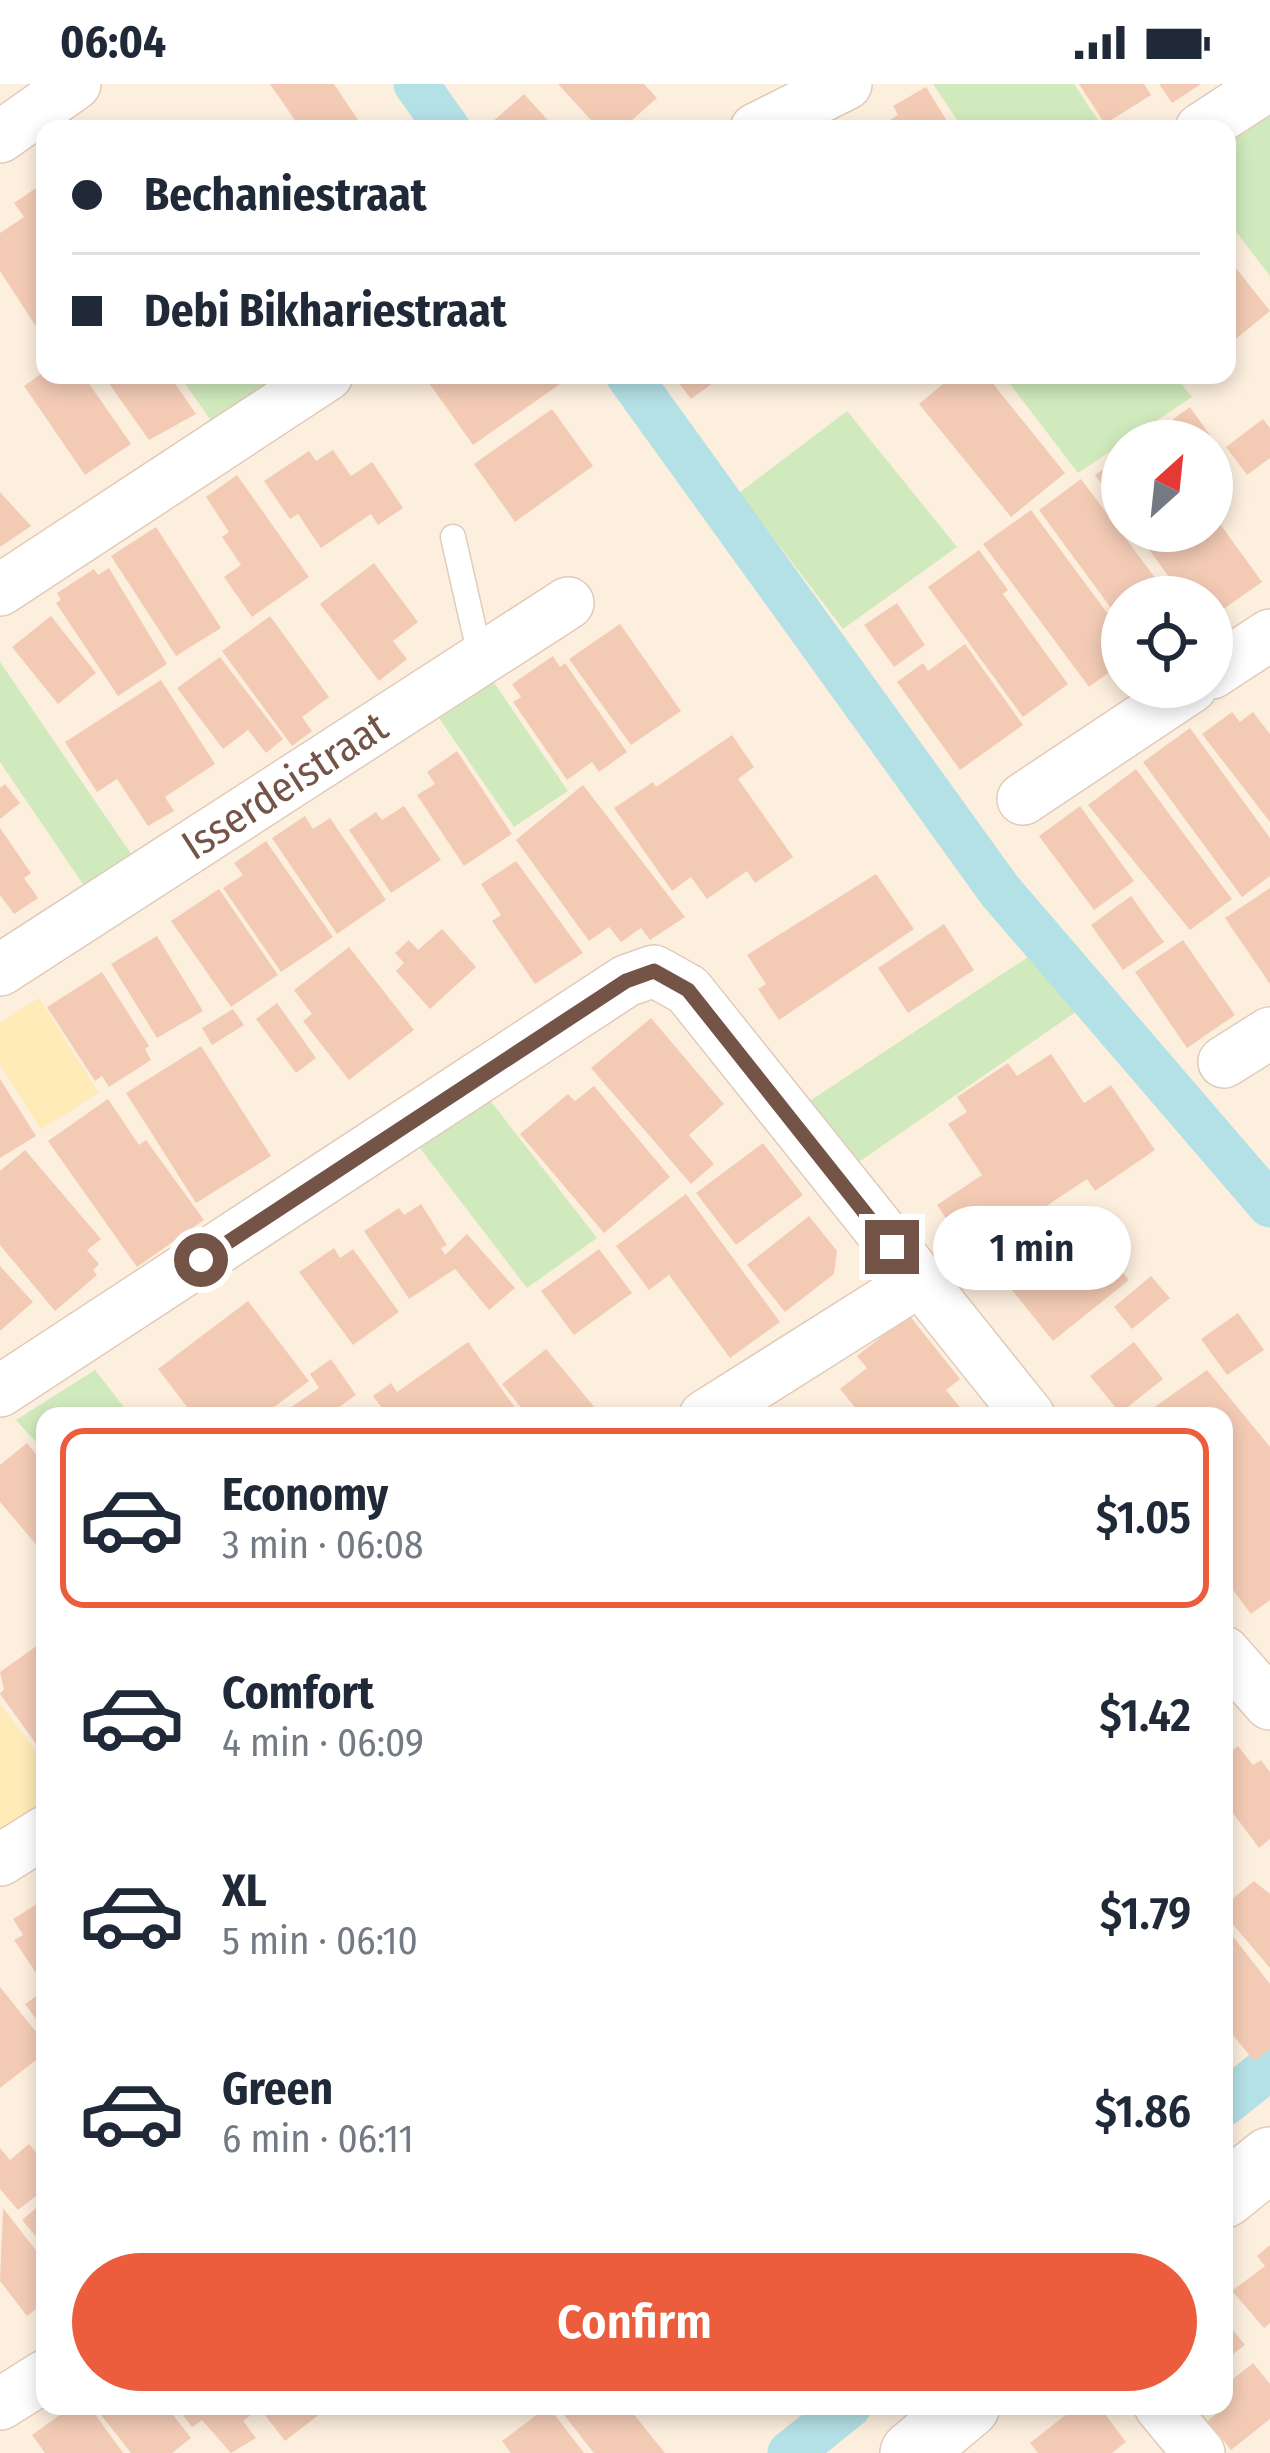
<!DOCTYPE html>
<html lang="en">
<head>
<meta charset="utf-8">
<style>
	body { margin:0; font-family:"Fira Sans Condensed",sans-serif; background:#f2f2f3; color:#1f2937; height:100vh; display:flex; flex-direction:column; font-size:45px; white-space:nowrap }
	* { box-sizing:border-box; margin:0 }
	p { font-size:39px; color:#747a83 }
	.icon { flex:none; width:66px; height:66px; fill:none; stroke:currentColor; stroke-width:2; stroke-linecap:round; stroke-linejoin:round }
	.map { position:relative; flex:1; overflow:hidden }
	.side { position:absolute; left:36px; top:1323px; width:1197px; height:1008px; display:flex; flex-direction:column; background:#fff; border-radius:24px; box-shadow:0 6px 18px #0003 }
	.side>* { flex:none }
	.guide { position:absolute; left:36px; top:36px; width:1200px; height:264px; border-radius:24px; box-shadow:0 6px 18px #0003; display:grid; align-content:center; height:264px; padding:0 36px; background:#fff }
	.needle { width:78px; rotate:27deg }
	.buttons { position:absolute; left:1101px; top:336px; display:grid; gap:24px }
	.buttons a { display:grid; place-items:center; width:132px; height:132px; border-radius:50%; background:#fff; box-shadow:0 6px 18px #0003; font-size:60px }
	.end { position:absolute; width:54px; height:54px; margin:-27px; border:15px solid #735446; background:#fff; box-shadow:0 0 0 6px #fff }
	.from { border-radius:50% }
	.bubble { position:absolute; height:84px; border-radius:42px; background:#fff; box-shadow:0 6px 18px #0003; font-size:39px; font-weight:600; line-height:84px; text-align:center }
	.guide b { display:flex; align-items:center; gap:42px; height:114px; font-size:45px }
	.guide b+b { border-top:3px solid #e0e1e3 }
	.guide i { width:30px; height:30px; background:#1f2937 }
	ul { padding:21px 0 0; list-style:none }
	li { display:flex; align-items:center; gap:36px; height:180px; margin:0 24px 18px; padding:0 12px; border:6px solid transparent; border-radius:24px }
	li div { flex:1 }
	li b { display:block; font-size:45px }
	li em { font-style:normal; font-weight:600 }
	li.on { border-color:#ec5d3e }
	li>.icon { width:108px; height:108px; stroke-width:1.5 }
	.action { display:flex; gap:24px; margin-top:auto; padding:24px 36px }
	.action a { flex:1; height:138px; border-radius:72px; background:#ec5d3e; color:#fff; font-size:48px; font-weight:600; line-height:138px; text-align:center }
	.status { display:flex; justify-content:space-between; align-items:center; height:84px; padding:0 60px; background:#fff; direction:ltr }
	.status svg { height:33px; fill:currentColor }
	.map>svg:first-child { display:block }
	.green { fill:#d1eabd }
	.sand { fill:#feebb7 }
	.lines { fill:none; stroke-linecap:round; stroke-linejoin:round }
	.canal { stroke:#b3e1e6; stroke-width:45 }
	.building { fill:#f3cbb5 }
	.service-casing { stroke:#e1cbba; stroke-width:27 }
	.minor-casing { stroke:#e1cbba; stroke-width:54 }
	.tertiary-casing { stroke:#e1cbba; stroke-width:66 }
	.service { stroke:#fff; stroke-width:24 }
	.minor { stroke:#fff; stroke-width:51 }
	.tertiary { stroke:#fff; stroke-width:63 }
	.route { stroke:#735446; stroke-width:15 }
	.labels { text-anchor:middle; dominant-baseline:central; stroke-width:12; stroke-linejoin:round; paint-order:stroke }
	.street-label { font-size:42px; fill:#735446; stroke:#fff3e5 }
</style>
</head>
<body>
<div class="status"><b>06:04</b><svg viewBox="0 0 49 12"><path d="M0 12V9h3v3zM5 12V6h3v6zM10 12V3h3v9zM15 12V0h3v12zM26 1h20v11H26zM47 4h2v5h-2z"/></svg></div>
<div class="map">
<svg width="1270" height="2369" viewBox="0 0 1270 2369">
	<rect width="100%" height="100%" fill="#fdefde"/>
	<g class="green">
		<path d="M933 0H1074L1104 45H963Z"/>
		<path d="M1270 8V192L1227 136V45Z"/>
		<path d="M179 291H301L219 348Z"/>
		<path d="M1003 291H1174L1192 313 1078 389Z"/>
		<path d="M847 327 957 463 843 545 739 409Z"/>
		<path d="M0 578 138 780 91 812 0 678Z"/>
		<path d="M484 584 568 707 514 743 430 621Z"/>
		<path d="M1031 871 1080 925 853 1082 808 1018Z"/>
		<path d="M489 1015 597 1154 527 1204 416 1059Z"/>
		<path d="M95 1286 131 1332H45V1368L16 1336Z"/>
	</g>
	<g class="sand">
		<path d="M39 914 99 1009 41 1045 0 981V939Z"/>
		<path d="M0 1620 45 1679V1723L0 1749Z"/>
	</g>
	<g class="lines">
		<g class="canal">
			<path d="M416 0 448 45"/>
			<path d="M628 291 1000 807 1270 1121"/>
			<path d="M1224 2020 1270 1983"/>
			<path d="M790 2369 849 2322"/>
		</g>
	</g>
	<g class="building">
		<path d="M270 0H334L364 45H301Z"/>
		<path d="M558 0H644L657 14 622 45H599Z"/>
		<path d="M1079 0H1144L1151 11 1105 40Z"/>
		<path d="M1159 0H1201L1172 19Z"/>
		<path d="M926 3 952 45H876L898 31 893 22Z"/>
		<path d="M524 10 556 45H496L491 39Z"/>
		<path d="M45 98V247L41 250 0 187V149L24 133 14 119Z"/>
		<path d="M1227 173 1270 227 1227 262Z"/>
		<path d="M45 287 83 291 131 360 85 391 24 302Z"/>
		<path d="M103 291H169L196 330 149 356Z"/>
		<path d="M440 291H573L473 361 429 299Z"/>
		<path d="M673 291H724L691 315Z"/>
		<path d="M954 291H986L1065 389 1011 433 919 320Z"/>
		<path d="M1190 323 1224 371 1212 381V357H1143Z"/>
		<path d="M552 325 593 382 515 438 474 380Z"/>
		<path d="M1263 335 1270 344V374L1247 391 1226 363Z"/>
		<path d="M333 366 351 392 372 378 403 424 378 441 371 430 321 464 298 430 290 435 264 397 309 367 316 377Z"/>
		<path d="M1122 372V428L1095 391Z"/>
		<path d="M237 391 309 493 252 533 224 493 241 481 222 453 229 448 206 413Z"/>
		<path d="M1081 395 1159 499 1139 513H1122V526L1116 531 1039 426Z"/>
		<path d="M0 408 31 442 0 463Z"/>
		<path d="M1031 426 1122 549V579L1089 603 983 460Z"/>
		<path d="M1212 429 1262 498 1212 533V513H1183L1136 447H1212Z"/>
		<path d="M156 443 221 544 176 572 111 472Z"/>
		<path d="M979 466 1008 506 1003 510 1068 600 1023 633 928 503Z"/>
		<path d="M374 479 418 538 393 557 407 575 379 597 320 520Z"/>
		<path d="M109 484 167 580 118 612 56 519 61 516 57 509 94 485 98 491Z"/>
		<path d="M897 519 925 561 894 583 864 541Z"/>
		<path d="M51 532 96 589 58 620 12 563Z"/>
		<path d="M270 532 329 613 302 633 312 647 292 662 222 567Z"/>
		<path d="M620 540 681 627 631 661 569 575Z"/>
		<path d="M965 560 1023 641 960 686 897 598 923 579 928 587Z"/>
		<path d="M553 572 560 583 565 579 627 668 599 688 592 678 567 696 513 618 521 613 512 600Z"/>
		<path d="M220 573 283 655 266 669 248 646 223 665 177 604Z"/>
		<path d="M161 596 215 680 165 713 174 727 148 742 117 695 97 708 65 658Z"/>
		<path d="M1232 628 1240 638 1253 628 1270 650V738L1202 650Z"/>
		<path d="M1190 644 1270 754V792L1242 813 1143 678Z"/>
		<path d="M732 651 754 683 738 695 793 773 755 799 747 787 707 815 691 793 672 807 614 724 653 698 656 703Z"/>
		<path d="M457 667 512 750 464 782 417 711 435 700 427 688Z"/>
		<path d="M1136 685 1232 815 1190 846 1088 721Z"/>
		<path d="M5 700 20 719 0 735V704Z"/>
		<path d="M583 701 685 833 650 856 641 844 621 858 609 843 589 857 516 756Z"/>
		<path d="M404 722 441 776 391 809 349 746 376 728 382 736Z"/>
		<path d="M1080 722 1134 797 1094 826 1039 752Z"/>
		<path d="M305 732 313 745 330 734 386 816 337 850 272 754Z"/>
		<path d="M0 744 31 789 24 794 38 814 14 830 0 811Z"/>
		<path d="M266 757 333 853 281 888 223 804 243 791 234 779Z"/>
		<path d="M516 777 583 869 535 900 492 837 501 831 481 800Z"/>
		<path d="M876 790 914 845 779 936 758 905 766 900 747 871Z"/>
		<path d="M1270 804V900L1225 834Z"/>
		<path d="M219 805 278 891 231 923 171 837Z"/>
		<path d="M1131 812 1164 858 1123 886 1091 841Z"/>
		<path d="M944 840 974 886 908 929 878 884Z"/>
		<path d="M442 845 476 883 430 925 396 887 404 879 395 869 409 856 418 866Z"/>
		<path d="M157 852 203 927 157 954 111 880Z"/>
		<path d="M1183 856 1235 931 1187 964 1135 888Z"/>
		<path d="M349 863 414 946 349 996 303 937 312 930 294 906Z"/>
		<path d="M102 888 149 962 145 965 151 976 109 1003 102 992 95 997 47 923Z"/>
		<path d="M277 919 316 974 296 989 256 935Z"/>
		<path d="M233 925 244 941 212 961 202 944Z"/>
		<path d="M651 934 724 1020 689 1051 714 1080 691 1100 591 984Z"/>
		<path d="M201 962 271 1072 196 1119 126 1009Z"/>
		<path d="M1051 970 1084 1019 1111 1001 1155 1066 1095 1107 1087 1095 971 1172 937 1121 982 1091 948 1040 967 1028 957 1013 1008 979 1017 992Z"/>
		<path d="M0 995 36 1052 0 1074Z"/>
		<path d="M594 1002 670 1093 604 1149 520 1050 568 1010 575 1017Z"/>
		<path d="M108 1015 139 1061 146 1056 204 1136 137 1183 48 1057Z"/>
		<path d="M763 1059 803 1111 736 1161 696 1109Z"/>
		<path d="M25 1066 101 1155 87 1166 99 1180 93 1186 97 1191 55 1227 0 1161V1087Z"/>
		<path d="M686 1110 780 1238 730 1274 669 1191 649 1206 616 1162Z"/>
		<path d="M421 1120 447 1161 441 1164 445 1171 467 1150 515 1204 489 1226 455 1185 409 1215 364 1147 399 1124 404 1131Z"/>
		<path d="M1074 1130 1129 1196 1053 1257 999 1190Z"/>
		<path d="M809 1132 837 1167 834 1190 785 1228 747 1181Z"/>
		<path d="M334 1164 340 1174 353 1165 399 1228 353 1261 299 1188Z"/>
		<path d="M599 1165 632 1209 574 1251 541 1207Z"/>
		<path d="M0 1182 33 1218 0 1247Z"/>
		<path d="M1151 1192 1170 1214 1132 1245 1114 1223Z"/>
		<path d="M248 1217 309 1297 262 1332H194L158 1285Z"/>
		<path d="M1238 1229 1264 1266 1227 1291 1201 1255Z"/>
		<path d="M909 1231 960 1295 946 1306 967 1332H862L840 1305 867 1284 857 1272Z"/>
		<path d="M468 1258 521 1332H388L373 1312 391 1299 397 1308Z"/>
		<path d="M1134 1258 1163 1295 1120 1329 1090 1292Z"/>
		<path d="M546 1265 596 1325 588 1332H528L502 1300Z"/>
		<path d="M331 1275 356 1311 326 1332H278L319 1304 310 1290Z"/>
		<path d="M1207 1286 1270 1363V1516L1251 1530 1224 1494V1332H1142Z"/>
		<path d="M27 1359 45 1381V1471L0 1418V1381Z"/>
		<path d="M45 1556V1672L0 1610 4 1605 0 1588Z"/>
		<path d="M1238 1662 1253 1681 1261 1676 1270 1688V1755L1259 1764 1224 1717V1673Z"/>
		<path d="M1254 1797 1270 1810V1884L1224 1830V1822Z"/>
		<path d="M45 1815V1893L41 1896 14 1856 23 1851 13 1835Z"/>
		<path d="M1224 1841 1270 1900V1965L1254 1977 1224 1940Z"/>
		<path d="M0 1903 45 1959V1969L0 2004Z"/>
		<path d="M45 1906V1947L25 1920Z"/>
		<path d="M29 2060 45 2079V2105L18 2126 0 2105V2064L10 2076Z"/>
		<path d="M45 2117V2163L22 2136Z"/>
		<path d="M3 2124 45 2178V2218L27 2232 0 2197Z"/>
		<path d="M1270 2161V2239L1264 2244 1232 2207 1265 2182 1257 2172Z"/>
		<path d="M1224 2235 1245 2261 1224 2277Z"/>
		<path d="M1253 2279 1270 2300V2335L1231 2366 1208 2337 1217 2329 1211 2322H1224V2302Z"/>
		<path d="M72 2322H89L123 2369H45L32 2351Z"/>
		<path d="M94 2322H166L191 2354 172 2369H131Z"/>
		<path d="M176 2322H245L252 2330 243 2337 256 2354 231 2369 202 2336 192 2343Z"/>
		<path d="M258 2322H330L285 2357Z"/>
		<path d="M548 2322 584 2369H511L502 2357Z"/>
		<path d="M557 2322H627L665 2369H594Z"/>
		<path d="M1077 2322H1099L1126 2358 1112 2369H1038L1030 2359Z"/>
	</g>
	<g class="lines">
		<defs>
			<path id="service" d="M453 453 480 572"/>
			<g id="minor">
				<path d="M756 45 846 0"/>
				<path d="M1201 45 1270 0"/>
				<path d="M0 53 75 0"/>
				<path d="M0 506 327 291"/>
				<path d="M1212 589 1270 551"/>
				<path d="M1023 715 1191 603"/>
				<path id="s1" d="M0 886 568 519"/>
				<path d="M1224 978 1270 949"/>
				<path d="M0 1307 626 897 654 887 688 906 1029 1332"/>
				<path d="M705 1332 919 1197"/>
				<path d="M1224 1568 1270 1620"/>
				<path d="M0 1776 45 1748"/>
				<path d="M0 2320 45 2292"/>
				<path d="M1160 2322 1199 2369"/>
			</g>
			<g id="tertiary">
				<path d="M1224 2112 1270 2075"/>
				<path d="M912 2369 968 2322"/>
			</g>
		</defs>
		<use href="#service" class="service-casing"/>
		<use href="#minor" class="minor-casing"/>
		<use href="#tertiary" class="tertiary-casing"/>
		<use href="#service" class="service"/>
		<use href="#minor" class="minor"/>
		<use href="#tertiary" class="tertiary"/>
	</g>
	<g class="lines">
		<path class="route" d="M201 1176 626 897 654 887 688 906 892 1163"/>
	</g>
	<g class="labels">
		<g class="street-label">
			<text stroke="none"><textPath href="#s1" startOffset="339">Isserdeistraat</textPath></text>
		</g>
	</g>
</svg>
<div class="buttons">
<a><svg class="needle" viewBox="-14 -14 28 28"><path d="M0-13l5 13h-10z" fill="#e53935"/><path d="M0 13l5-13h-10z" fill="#747a83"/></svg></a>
<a><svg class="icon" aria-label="locate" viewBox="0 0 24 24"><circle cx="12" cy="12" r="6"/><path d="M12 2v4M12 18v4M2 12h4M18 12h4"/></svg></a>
</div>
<i class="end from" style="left:201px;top:1176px"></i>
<i class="end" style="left:892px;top:1163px"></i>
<div class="bubble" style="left:933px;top:1122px;width:198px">1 min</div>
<div class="guide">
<b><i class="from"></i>Bechaniestraat</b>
<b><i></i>Debi Bikhariestraat</b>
</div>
<section class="side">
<ul>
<li class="on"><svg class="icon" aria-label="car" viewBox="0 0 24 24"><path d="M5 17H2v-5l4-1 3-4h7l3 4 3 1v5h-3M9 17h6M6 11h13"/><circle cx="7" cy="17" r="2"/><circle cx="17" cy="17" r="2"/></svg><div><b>Economy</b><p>3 min · 06:08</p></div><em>$1.05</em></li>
<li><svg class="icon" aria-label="car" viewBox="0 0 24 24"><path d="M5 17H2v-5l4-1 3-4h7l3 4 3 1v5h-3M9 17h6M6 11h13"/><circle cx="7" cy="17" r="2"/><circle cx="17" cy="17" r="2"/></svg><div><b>Comfort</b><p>4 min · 06:09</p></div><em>$1.42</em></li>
<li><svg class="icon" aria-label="car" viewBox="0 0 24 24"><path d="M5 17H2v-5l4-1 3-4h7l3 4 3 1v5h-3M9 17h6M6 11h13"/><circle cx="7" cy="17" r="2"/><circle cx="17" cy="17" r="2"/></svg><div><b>XL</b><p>5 min · 06:10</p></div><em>$1.79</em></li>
<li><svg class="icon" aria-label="car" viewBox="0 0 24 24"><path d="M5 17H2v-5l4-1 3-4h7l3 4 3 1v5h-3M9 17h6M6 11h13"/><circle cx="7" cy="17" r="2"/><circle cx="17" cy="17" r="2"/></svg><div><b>Green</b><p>6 min · 06:11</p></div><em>$1.86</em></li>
</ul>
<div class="action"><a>Confirm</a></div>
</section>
</div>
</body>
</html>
